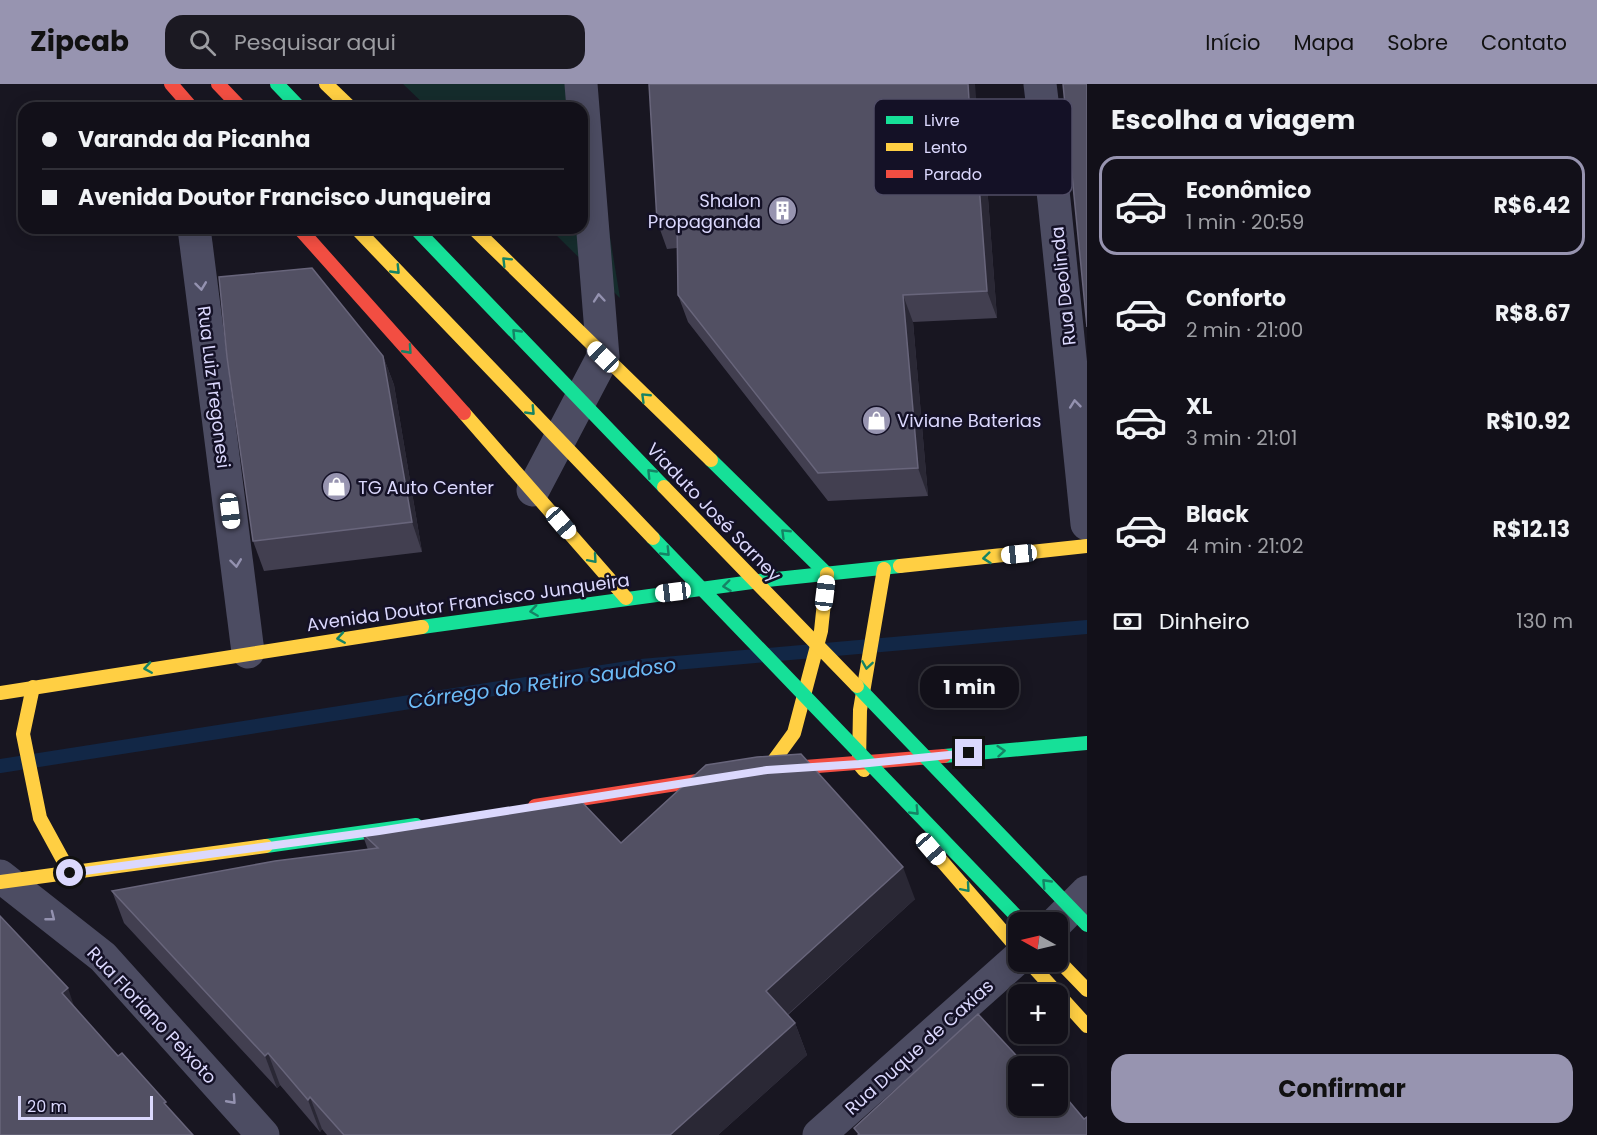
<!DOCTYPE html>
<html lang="pt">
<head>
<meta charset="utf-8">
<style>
	body { margin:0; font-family:Poppins,sans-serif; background:#1b1922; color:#f1f3f6; height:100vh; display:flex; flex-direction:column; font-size:22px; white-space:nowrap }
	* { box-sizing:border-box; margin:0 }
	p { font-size:20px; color:#9c9da2 }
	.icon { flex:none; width:33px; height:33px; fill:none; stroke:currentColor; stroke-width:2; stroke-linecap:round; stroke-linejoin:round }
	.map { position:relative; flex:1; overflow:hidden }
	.sheet { display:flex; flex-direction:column; background:#121019; width:510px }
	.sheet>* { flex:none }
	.guide { position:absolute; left:18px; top:18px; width:570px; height:132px; border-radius:18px; box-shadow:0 3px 15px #0003,0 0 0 2px #313038; display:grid; align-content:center; height:132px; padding:0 24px; background:#121019 }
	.needle { width:39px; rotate:278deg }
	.tools { position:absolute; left:1008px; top:828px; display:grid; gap:12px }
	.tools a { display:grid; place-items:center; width:60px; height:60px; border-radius:12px; background:#121019; box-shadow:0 3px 15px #0003,0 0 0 2px #313038; font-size:30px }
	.scale { position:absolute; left:18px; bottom:15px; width:135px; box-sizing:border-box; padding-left:6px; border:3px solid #dbd8fd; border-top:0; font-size:16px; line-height:21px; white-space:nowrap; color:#dbd8fd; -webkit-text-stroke:4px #141126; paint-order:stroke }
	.end { position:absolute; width:27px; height:27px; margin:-14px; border:8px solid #dbd8fd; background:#111; box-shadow:0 0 0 3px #111 }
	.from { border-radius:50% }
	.bubble { position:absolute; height:42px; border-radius:18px; background:#121019; box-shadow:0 3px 15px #0003,0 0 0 2px #313038; font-size:20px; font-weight:700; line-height:42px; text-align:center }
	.car { position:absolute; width:18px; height:36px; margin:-18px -9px; border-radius:8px; box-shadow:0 0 4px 2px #0007; background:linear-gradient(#fff 24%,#345 0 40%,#fff 0 76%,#345 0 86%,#fff 0) }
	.guide b { display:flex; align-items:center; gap:21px; height:57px; font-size:22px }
	.guide b+b { border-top:2px solid #313038 }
	.guide i { width:15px; height:15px; background:#f1f3f6 }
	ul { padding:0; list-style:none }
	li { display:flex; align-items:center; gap:18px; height:99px; margin:0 12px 9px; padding:0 12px; border:3px solid transparent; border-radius:18px }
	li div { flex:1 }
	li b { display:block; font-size:22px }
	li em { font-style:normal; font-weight:700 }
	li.active { border-color:#9794b0 }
	li>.icon { width:54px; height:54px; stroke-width:1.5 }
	h2 { padding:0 24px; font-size:27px; line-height:72px }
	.pay { display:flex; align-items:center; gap:15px; height:66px; padding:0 24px; font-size:22px }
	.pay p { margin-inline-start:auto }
	.button { display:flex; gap:12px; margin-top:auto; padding:12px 24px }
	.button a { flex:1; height:69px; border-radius:18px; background:#9794b0; color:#111; font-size:24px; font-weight:700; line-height:69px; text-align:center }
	header { display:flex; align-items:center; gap:36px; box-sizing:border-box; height:84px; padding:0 30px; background:#9794b0; color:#111 }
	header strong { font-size:28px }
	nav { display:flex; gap:33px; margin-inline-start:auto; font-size:21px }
	.search { width:420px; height:54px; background:#1b1922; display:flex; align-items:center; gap:15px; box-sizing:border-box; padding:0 21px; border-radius:18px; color:#9c9da2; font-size:22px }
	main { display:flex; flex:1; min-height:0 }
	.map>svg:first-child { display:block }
	.green { fill:#152c2c }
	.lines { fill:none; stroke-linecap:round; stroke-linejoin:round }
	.stream { stroke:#122746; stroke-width:14 }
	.street { stroke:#4c4c62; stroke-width:33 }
	.fast { stroke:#16e098; stroke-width:14 }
	.slow { stroke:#ffcf43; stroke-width:14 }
	.jam { stroke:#f24e42; stroke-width:14 }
	.fast-bridge { stroke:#16e098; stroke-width:14 }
	.slow-bridge { stroke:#ffcf43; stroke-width:14 }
	.wall { fill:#423f50 }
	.shaded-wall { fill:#2a2835 }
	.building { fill:#525063; stroke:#68657b; stroke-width:1.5 }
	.oneway { stroke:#158365 }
	.oneway2 { stroke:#9492b0 }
	.route { stroke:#dbd8fd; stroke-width:8 }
	.labels { text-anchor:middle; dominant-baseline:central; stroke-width:5; stroke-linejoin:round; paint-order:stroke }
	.poi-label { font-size:18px; fill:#dbd8fd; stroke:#141126; text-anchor:start }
	.street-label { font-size:18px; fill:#dbd8fd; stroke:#141126 }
	.water-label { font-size:20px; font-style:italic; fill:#6dbcf7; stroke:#141126 }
	.key { fill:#141126; stroke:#504d66; stroke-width:1.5 }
	.key-label { font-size:16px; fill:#dbd8fd }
</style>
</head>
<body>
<header>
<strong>Zipcab</strong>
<div class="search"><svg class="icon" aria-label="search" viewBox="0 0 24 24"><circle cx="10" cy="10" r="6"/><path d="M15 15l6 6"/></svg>Pesquisar aqui</div>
<nav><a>Início</a><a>Mapa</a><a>Sobre</a><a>Contato</a></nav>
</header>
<main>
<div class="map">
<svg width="1087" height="1051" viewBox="0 0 1087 1051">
	<rect width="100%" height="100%" fill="#181621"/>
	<path class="green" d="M403 0H585L620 214 549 144H582V24H428Z"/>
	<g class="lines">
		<path class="stream" d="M0 682 641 582 1087 543"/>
		<g class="street">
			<path d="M1040 0 1054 116 1087 440"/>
			<path d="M194 144 248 568"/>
			<path d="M533 406 603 273 581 0"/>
			<path d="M0 792 103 873 263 1051"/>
			<path d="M1057 838 1087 808"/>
			<path d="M819 1051 1018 874"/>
		</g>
		<g class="fast">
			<path d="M277 0 300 24"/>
			<path d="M711 376 827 490"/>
			<path d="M422 543 767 496 900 482"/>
			<path d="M944 672 1087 659"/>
			<path d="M266 762 416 741"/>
		</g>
		<g class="slow">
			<path d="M326 0 351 24"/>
			<path d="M473 144 711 376"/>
			<path d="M464 329 626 514"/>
			<path d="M900 482 1087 462"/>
			<path d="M33 603 23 650 40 734 70 789"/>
			<path d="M0 609 422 543"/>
			<path d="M767 686 794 649 821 547 827 490"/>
			<path d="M864 686 859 680 860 626 884 485"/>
			<path d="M927 760 1018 865"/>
			<path d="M0 798 266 762"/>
			<path d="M1058 876 1087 906"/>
			<path d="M1029 878 1087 942"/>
		</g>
		<g class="jam">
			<path d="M171 0 192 24"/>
			<path d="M218 0 241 24"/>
			<path d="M299 144 464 329"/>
			<path d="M535 722 767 686 944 672"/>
		</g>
		<g class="fast-bridge">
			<path d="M415 144 664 403"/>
			<path d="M653 454 1022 838"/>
			<path d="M857 602 1087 841"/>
		</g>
		<g class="slow-bridge">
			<path d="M356 144 653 454"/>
			<path d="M664 403 857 602"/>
		</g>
	</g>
	<g class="wall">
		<path d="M980 62 985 74 997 234 913 238 928 412 828 417 688 238 678 211 677 164 667 165 657 137Z"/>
		<path d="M383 272 394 301 422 468 264 487 253 457Z"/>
		<path d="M362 749 621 759 915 815 788 931 795 939 807 971 718 1051H327L322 1045 320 1048 280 1001 277 1004 124 839 112 807 368 766Z"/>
	</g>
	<g class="shaded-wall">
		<path d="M968 0H975L980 62 985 74 997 234 987 207Z"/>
		<path d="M903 211 913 238 928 412 918 384Z"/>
		<path d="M383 272 394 301 422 468 412 438Z"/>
		<path d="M903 783 915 815 778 939 766 907Z"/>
		<path d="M68 904 78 934 62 909Z"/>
		<path d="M795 939 807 971 718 1051H670Z"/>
		<path d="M268 969 280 1001 277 1004 265 972Z"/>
		<path d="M310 1013 322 1045 320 1048 308 1016Z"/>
	</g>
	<g class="building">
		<path d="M649 0H968L971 47H975L987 207 903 211 918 384 818 389 678 211 677 136 657 137Z"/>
		<path d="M1063 0H1087V243Z"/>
		<path d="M312 184 383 272 412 438 253 457 227 273 219 193Z"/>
		<path d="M801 670 903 783 766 907 795 939 670 1051H344L310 1013 308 1016 268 969 265 972 112 807 275 777 378 764 362 749 578 714 621 759 706 681 757 673Z"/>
		<path d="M0 832 68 904 62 909 118 972 122 969 166 1018 164 1019 193 1051H0Z"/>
		<path d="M978 930 1026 982H1018V1022H1058V1004L1084 1035 1087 1033V1051H858L859 1050 854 1044Z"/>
	</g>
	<defs><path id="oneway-chevron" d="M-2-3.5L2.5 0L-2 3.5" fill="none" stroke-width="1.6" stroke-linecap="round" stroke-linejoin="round" transform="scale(1.5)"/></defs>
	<g class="oneway">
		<use href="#oneway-chevron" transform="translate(506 177) rotate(-135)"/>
		<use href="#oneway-chevron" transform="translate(396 186) rotate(46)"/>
		<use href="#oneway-chevron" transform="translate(516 249) rotate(-134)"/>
		<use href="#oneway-chevron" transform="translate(408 266) rotate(48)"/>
		<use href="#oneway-chevron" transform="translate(645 313) rotate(-136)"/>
		<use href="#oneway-chevron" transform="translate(531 327) rotate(46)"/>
		<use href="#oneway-chevron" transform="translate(651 389) rotate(-134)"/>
		<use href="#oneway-chevron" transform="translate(785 449) rotate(-136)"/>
		<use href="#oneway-chevron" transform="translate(666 468) rotate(46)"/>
		<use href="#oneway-chevron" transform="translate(987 474) rotate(174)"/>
		<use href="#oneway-chevron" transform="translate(593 475) rotate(49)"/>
		<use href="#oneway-chevron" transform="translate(727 502) rotate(173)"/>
		<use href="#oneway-chevron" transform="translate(534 527) rotate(172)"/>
		<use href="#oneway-chevron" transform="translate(341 554) rotate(171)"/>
		<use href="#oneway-chevron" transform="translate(867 581) rotate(99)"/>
		<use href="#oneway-chevron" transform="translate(148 584) rotate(171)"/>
		<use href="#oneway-chevron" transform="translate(1001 667) rotate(-5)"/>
		<use href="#oneway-chevron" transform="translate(915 727) rotate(46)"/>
		<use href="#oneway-chevron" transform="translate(1046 799) rotate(-134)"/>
		<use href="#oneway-chevron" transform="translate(966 804) rotate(49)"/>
	</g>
	<g class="oneway2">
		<use href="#oneway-chevron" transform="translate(201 202) rotate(83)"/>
		<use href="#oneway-chevron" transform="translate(599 214) rotate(-95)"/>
		<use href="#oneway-chevron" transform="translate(1075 320) rotate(-96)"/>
		<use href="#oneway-chevron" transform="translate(236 479) rotate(83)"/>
		<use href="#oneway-chevron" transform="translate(51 833) rotate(38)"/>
		<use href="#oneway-chevron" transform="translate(232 1016) rotate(48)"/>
	</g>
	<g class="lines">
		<path class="route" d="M70 789 379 747 767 686 859 680 969 669"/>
	</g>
	<defs>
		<symbol id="building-disc" viewBox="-11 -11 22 22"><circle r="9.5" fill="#9794b0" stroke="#141126"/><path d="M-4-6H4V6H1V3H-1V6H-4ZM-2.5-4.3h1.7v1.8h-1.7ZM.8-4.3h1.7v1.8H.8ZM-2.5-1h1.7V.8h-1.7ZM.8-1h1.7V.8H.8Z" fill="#fff"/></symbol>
		<symbol id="shop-disc" viewBox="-11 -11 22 22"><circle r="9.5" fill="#9794b0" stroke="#141126"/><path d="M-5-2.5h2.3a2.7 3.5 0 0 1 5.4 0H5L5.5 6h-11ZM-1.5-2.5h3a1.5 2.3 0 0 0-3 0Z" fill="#fff"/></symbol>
	</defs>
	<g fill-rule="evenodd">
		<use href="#building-disc" x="766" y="110" width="33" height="33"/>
		<use href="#shop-disc" x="860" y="320" width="33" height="33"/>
		<use href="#shop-disc" x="320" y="386" width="33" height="33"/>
	</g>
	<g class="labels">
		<g class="poi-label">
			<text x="761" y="116" text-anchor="end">Shalon<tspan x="761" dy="21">Propaganda</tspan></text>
			<text x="897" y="336">Viviane Baterias</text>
			<text x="358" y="403">TG Auto Center</text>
		</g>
		<g class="street-label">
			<text transform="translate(1063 202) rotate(-96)">Rua Deolinda</text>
			<text transform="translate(214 303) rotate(83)">Rua Luiz Fregonesi</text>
			<text transform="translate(714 428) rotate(46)">Viaduto José Sarney</text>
			<text transform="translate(468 518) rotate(-8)">Avenida Doutor Francisco Junqueira</text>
			<text transform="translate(152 931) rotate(47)">Rua Floriano Peixoto</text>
			<text transform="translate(919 963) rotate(-42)">Rua Duque de Caxias</text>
		</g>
		<g class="water-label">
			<text transform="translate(542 599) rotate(-8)">Córrego do Retiro Saudoso</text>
		</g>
	</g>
	<rect x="874" y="15" width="198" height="96" rx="9" class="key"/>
	<rect x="886" y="32" width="27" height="8" fill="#16e098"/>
	<rect x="886" y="59" width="27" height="8" fill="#ffcf43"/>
	<rect x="886" y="86" width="27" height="8" fill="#f24e42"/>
	<g class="key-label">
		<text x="924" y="42">Livre</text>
		<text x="924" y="69">Lento</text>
		<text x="924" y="96">Parado</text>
	</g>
</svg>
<div class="tools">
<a><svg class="needle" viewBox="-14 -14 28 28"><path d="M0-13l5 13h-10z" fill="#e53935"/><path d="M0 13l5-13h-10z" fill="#9c9da2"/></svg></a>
<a>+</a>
<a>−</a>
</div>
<div class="scale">20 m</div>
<i class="end from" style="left:70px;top:789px"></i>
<i class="end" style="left:969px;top:669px"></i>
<div class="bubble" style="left:920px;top:582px;width:99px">1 min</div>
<i class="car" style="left:603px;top:273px;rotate:314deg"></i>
<i class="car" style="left:230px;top:427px;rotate:173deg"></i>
<i class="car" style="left:561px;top:439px;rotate:139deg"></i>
<i class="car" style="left:1019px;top:470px;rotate:264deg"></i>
<i class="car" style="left:673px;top:508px;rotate:263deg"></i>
<i class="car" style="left:825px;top:509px;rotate:7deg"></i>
<i class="car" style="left:931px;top:765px;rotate:139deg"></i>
<div class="guide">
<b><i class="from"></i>Varanda da Picanha</b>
<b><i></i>Avenida Doutor Francisco Junqueira</b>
</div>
</div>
<section class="sheet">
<h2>Escolha a viagem</h2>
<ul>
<li class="active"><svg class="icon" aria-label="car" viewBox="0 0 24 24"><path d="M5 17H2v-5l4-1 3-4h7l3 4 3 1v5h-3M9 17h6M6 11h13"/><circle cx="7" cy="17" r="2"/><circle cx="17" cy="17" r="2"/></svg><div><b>Econômico</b><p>1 min · 20:59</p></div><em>R$6.42</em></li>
<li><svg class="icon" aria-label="car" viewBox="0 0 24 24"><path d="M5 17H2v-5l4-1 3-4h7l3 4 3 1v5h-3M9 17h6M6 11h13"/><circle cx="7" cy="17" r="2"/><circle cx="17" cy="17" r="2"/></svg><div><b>Conforto</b><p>2 min · 21:00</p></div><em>R$8.67</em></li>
<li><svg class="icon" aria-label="car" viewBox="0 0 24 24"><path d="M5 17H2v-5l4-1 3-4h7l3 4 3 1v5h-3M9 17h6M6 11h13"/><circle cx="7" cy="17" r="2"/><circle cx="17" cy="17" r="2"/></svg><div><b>XL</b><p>3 min · 21:01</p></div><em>R$10.92</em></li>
<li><svg class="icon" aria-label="car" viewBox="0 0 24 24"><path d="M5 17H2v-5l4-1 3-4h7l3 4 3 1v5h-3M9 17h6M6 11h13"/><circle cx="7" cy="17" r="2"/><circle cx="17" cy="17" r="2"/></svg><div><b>Black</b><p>4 min · 21:02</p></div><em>R$12.13</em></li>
</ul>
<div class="pay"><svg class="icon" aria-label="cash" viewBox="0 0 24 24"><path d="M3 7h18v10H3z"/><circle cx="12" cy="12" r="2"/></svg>Dinheiro<p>130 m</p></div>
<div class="button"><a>Confirmar</a></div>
</section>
</main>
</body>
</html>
